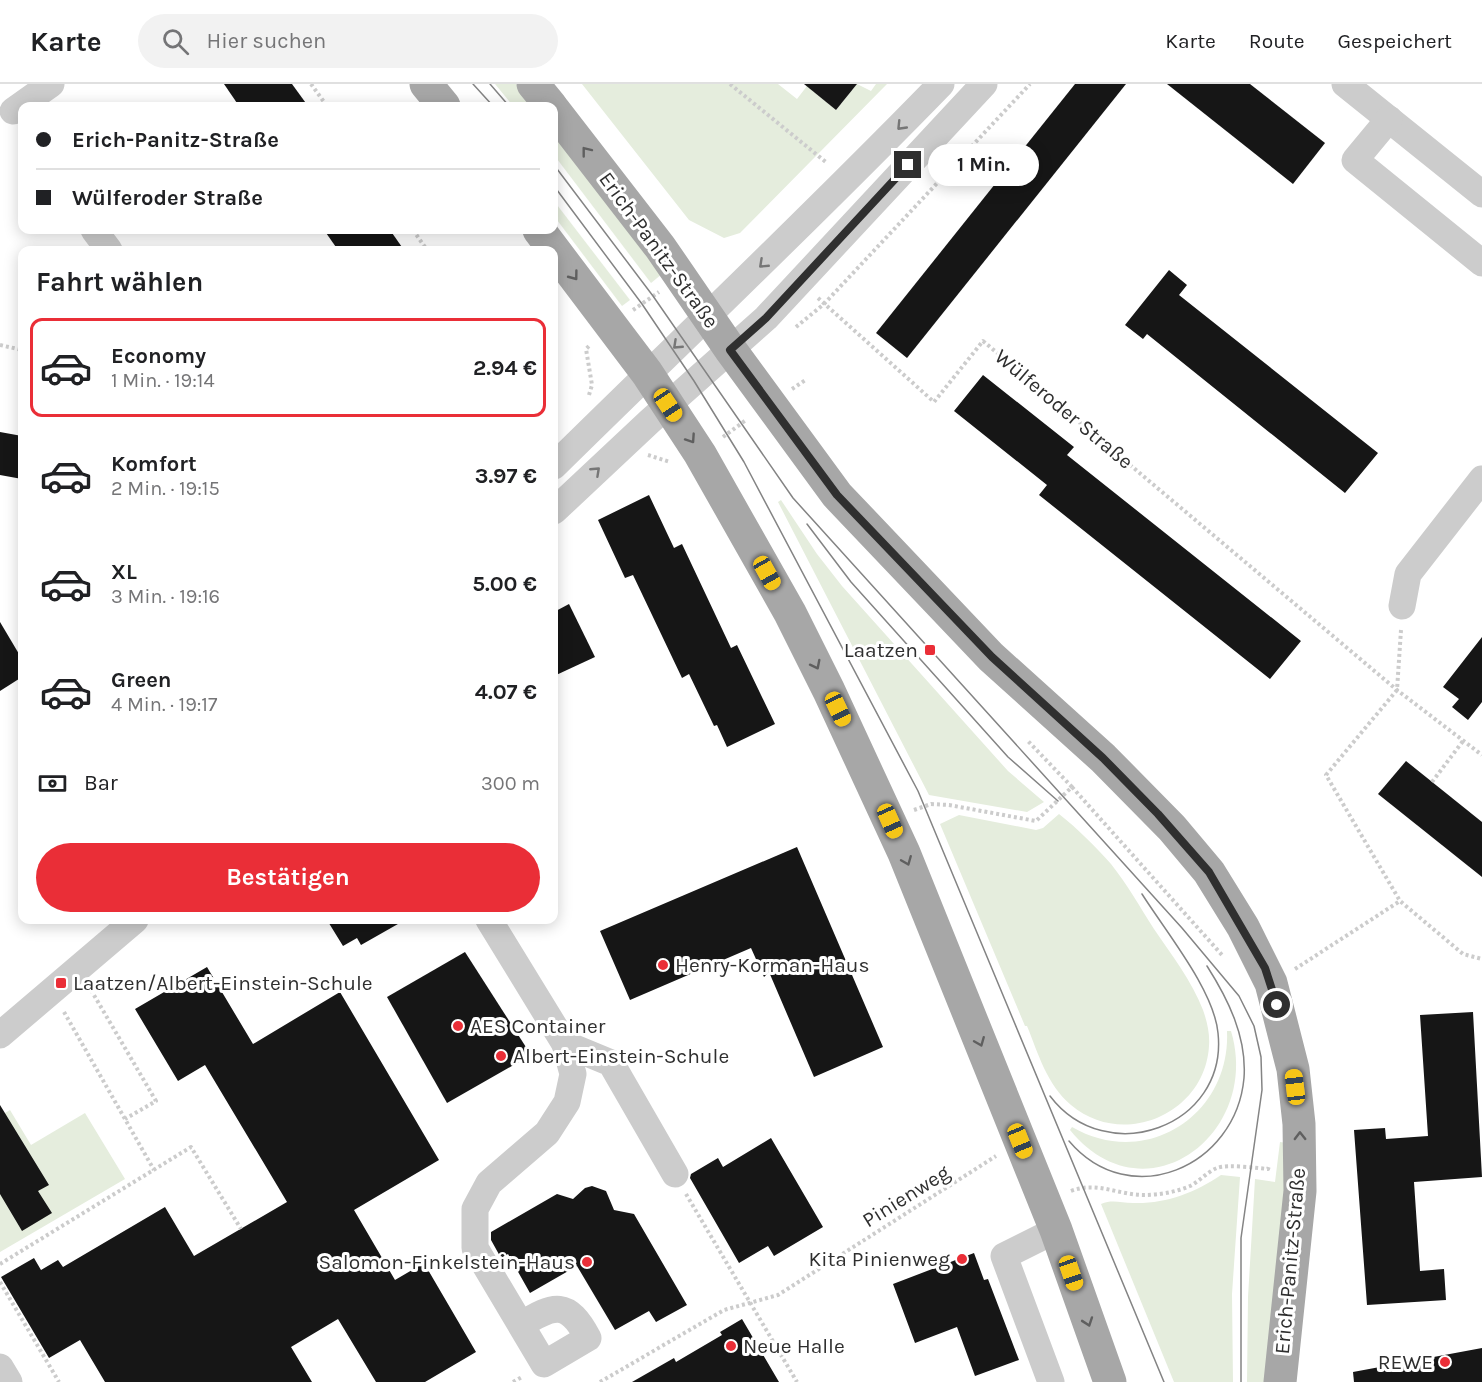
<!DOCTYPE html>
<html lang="de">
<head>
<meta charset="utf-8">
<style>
	body { margin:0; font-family:Karla,sans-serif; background:#f2f2f2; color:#202124; height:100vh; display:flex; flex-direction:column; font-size:22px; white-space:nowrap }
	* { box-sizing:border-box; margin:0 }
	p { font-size:20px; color:#757577 }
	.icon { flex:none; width:33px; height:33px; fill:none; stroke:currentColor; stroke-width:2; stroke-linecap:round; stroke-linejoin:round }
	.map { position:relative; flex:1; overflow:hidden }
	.panel { position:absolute; left:18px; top:162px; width:540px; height:678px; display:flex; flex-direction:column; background:#fff; border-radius:12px; box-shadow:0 3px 15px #0003 }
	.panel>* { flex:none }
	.banner { position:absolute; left:18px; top:18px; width:540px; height:132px; border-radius:12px; box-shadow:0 3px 15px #0003; display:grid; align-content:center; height:132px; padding:0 18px; background:#fff }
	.end { position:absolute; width:27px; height:27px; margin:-14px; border:8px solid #2f2f2f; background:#fff; box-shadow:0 0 0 3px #fff }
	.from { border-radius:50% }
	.bubble { position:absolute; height:42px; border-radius:21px; background:#fff; box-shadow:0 3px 15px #0003; font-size:20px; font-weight:700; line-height:42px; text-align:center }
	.car { position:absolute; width:18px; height:36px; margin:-18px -9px; border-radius:8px; box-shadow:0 0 4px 2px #0007; background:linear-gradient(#f5c518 24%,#345 0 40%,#f5c518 0 76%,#345 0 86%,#f5c518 0) }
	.banner b { display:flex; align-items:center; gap:21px; height:57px; font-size:22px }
	.banner b+b { border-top:2px solid #e0e0e0 }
	.banner i { width:15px; height:15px; background:#202124 }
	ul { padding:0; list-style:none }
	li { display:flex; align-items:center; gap:18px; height:99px; margin:0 12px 9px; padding:0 6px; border:3px solid transparent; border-radius:12px }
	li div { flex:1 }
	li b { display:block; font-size:22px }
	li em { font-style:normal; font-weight:700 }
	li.current { border-color:#ea2e37 }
	li>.icon { width:54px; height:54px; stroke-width:1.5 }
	h2 { padding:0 18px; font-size:27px; line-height:72px }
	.pay { display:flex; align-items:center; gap:15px; height:66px; padding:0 18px; font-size:22px }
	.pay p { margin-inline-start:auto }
	.action { display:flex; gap:12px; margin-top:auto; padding:12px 18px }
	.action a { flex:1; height:69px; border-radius:36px; background:#ea2e37; color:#fff; font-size:24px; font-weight:700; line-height:69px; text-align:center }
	header { display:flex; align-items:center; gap:36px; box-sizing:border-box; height:84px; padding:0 30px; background:#fff; border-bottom:2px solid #e0e0e0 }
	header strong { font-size:28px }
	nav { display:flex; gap:33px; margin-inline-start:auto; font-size:21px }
	.search { width:420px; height:54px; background:#f2f2f2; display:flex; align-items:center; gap:15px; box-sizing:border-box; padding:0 21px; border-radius:33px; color:#757577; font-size:22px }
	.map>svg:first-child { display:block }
	.green { fill:#e5eddd }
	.building { fill:#161616 }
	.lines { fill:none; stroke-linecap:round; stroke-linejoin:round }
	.path { stroke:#ccc; stroke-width:4; stroke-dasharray:3 3; stroke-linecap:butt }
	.minor { stroke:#ccc; stroke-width:27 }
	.major { stroke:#a7a7a7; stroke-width:33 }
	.tram { stroke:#848484; stroke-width:1.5 }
	.oneway { stroke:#767676 }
	.oneway2 { stroke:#5f5f5f }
	.route { stroke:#2f2f2f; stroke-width:8 }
	.poi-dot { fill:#ea2e37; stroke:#fff; stroke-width:2 }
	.labels { text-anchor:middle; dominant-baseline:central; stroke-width:6; stroke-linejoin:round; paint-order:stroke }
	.street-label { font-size:21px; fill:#2f2f2f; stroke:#fff }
	.poi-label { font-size:21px; fill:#2f2f2f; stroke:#fff; text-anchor:start }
</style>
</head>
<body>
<header>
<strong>Karte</strong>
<div class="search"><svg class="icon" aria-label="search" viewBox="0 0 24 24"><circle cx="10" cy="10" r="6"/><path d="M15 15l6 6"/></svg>Hier suchen</div>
<nav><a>Karte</a><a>Route</a><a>Gespeichert</a></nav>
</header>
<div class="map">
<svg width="1482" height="1298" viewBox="0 0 1482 1298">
	<rect width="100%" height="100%" fill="#fff"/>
	<g class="green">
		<path d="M495 0H516L534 22H513Z"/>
		<path d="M582 0H778L797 15 807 2 836 26 857 0 871 7 876 0H887L740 149 724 154 689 136Z"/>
		<path d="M554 46 662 190 651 199 554 71Z"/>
		<path d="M554 117 630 216 622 222 554 132Z"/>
		<path d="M781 416 817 470 842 502 1008 687 1044 718 1027 728 929 711 778 418Z"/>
		<path d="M1059 730C1078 745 1095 762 1111 780 1127 800 1140 823 1154 845 1171 870 1192 897 1203 926 1207 937 1210 950 1209 962 1205 1030 1123 1065 1071 1021 1047 1001 1038 969 1027 942H1025L940 740 959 731 1036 746 1043 744Z"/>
		<path d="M1227 947H1231C1262 1050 1145 1138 1070 1046L1072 1043C1146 1086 1231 1031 1227 947Z"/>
		<path d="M10 1026 31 1061 85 1029 125 1095 0 1168V1032Z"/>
		<path d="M1280 1058 1287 1059 1285 1118 1268 1298H1247L1248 1213 1255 1095 1275 1098Z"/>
		<path d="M1221 1091 1240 1093 1232 1210 1233 1298H1174L1101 1120C1113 1115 1120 1119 1133 1119 1166 1120 1194 1109 1221 1091Z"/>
	</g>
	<g class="building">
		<path d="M224 0H292L308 22H239Z"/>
		<path d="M804 0H857L836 26Z"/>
		<path d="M1075 0H1126L907 274 876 249Z"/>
		<path d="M1167 0H1250L1325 59 1293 100Z"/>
		<path d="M324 146H390L404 166H338Z"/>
		<path d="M1169 186 1187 201 1179 211 1378 369 1345 409 1147 250 1143 255 1125 241Z"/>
		<path d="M983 291 1074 363 1067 371 1301 557 1270 595 1039 411 1047 401 954 327Z"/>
		<path d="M0 348 22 352V395L0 391Z"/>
		<path d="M649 411 674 464 682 460 731 564 737 561 775 640 727 663 717 641 714 642 689 590 682 594 633 491 625 494 598 436Z"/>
		<path d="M569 520 595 573 554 592V528Z"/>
		<path d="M0 538 22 575V593L0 607Z"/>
		<path d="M1482 553V618L1468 636 1452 623 1459 615 1443 603Z"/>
		<path d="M1406 677 1482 738V793L1378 710Z"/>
		<path d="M797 763 883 963 814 993 769 888 764 893 751 864 630 916 600 847Z"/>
		<path d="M327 836H405L361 861 357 854 343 862Z"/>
		<path d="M465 868 531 971 447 1019 387 913Z"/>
		<path d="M207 883 253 960 340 908 439 1076 354 1126 395 1196 424 1179 476 1268 425 1298H376L338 1235 291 1263 312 1298H105L80 1256 49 1274 1 1193 34 1174 41 1186 58 1176 63 1183 165 1123 194 1172 287 1118 205 981 178 997 135 925Z"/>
		<path d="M1473 928 1482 1093 1414 1098 1420 1187 1444 1185 1446 1216 1367 1221 1354 1046 1385 1044 1386 1055 1428 1052 1420 931Z"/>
		<path d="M0 1021 49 1101 38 1107 52 1129 22 1147 0 1110Z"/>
		<path d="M771 1054 823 1143 774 1172 768 1162 739 1179 690 1094 691 1090 718 1074 723 1083Z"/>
		<path d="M592 1102 606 1107 614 1126 634 1130 687 1221 656 1238 649 1227 615 1246 577 1182 530 1209 508 1170 501 1174 491 1156V1148L557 1110 573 1115 585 1104Z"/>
		<path d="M974 1169 984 1196 988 1195 1019 1276 975 1292 957 1243 915 1259 893 1200Z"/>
		<path d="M742 1235 779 1298H632L674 1274 676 1278 722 1251 720 1248Z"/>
		<path d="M1482 1264V1298H1354L1353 1288Z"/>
	</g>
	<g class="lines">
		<g class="path">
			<path d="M311 0 327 22"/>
			<path d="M730 0 827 79"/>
			<path d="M413 146 427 166"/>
			<path d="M818 214 934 318 983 257 1397 606 1482 671"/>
			<path d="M633 226 659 208"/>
			<path d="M796 243 824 220 1030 0"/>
			<path d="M0 261 22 266"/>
			<path d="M792 305 807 295"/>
			<path d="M589 311 592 301 586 265 590 261"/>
			<path d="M22 325V332"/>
			<path d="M723 353 746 336"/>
			<path d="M648 371 670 378"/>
			<path d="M1401 546 1397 606 1326 691 1400 817 1463 870 1482 875"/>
			<path d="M1432 698 1463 657"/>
			<path d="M1072 703 1222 871"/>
			<path d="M914 726 931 720 949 721 1036 737 1072 703 1027 656"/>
			<path d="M1295 885 1400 817"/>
			<path d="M91 906 156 1017 125 1035"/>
			<path d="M64 928 154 1086"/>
			<path d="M1071 1107C1097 1097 1118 1111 1144 1111 1159 1111 1176 1108 1190 1102 1200 1097 1207 1088 1217 1084 1227 1080 1257 1084 1268 1085L1269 1082"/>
			<path d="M686 1110 797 1298"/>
			<path d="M0 1180 191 1063 241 1145"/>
			<path d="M0 1198 59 1298"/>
			<path d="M513 1298 522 1293"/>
			<path d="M600 1298 724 1226 778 1211 996 1072"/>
		</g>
		<g class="minor">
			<path d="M1345 0 1482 110"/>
			<path d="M13 27 51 0"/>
			<path d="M1389 35 1355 76 1482 179"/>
			<path d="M94 146 109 166"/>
			<path d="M554 382C683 255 815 130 941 0"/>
			<path d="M554 427 650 337 766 234 984 0"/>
			<path d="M1402 522 1408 490 1482 395"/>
			<path d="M489 836 565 960 573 990 567 1018 547 1049 489 1099 475 1125V1164L544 1280 588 1254C568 1216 554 1220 521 1241"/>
			<path d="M0 951 135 836"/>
			<path d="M565 960 611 979 675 1090"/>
			<path d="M0 1283 9 1298"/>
			<path d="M1051 1298 1004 1172 1056 1146"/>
		</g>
		<g class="major">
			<path d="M426 0 444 22"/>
			<path d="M533 0 551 22"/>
			<path d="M554 26 660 163 730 265 837 411 991 573 1103 674 1172 744 1209 788 1243 843 1271 899 1293 985 1299 1040 1300 1107 1280 1298"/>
			<path d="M539 146 647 289 700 370 790 529 829 607 904 769 1056 1146 1110 1298"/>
		</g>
		<g class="tram">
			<path d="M473 0 493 22"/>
			<path d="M490 0 509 22"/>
			<path d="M554 81 653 212 793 414 1182 844 1239 912 1254 942 1261 973 1262 1006 1241 1154V1298"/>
			<path d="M554 102 642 220 694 297 744 378 918 707 1164 1298"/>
			<path d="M807 440 851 498 1008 673 1058 717"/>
			<path d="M1050 1012C1106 1086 1228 1043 1218 949 1214 906 1166 848 1142 810"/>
			<path d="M1069 1057C1130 1129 1236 1083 1244 994 1247 953 1228 915 1207 882"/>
		</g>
	</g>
	<defs><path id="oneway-chevron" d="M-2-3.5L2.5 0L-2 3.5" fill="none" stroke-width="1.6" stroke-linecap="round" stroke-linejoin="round" transform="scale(1.5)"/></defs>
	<g class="oneway">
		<use href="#oneway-chevron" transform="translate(901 42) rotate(134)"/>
		<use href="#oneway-chevron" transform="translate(763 180) rotate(137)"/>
		<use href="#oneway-chevron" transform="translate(677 261) rotate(137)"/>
		<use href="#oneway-chevron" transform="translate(596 387) rotate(-43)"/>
	</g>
	<g class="oneway2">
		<use href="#oneway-chevron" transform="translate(586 67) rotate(-128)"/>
		<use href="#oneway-chevron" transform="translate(574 192) rotate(53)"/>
		<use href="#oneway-chevron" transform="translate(691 355) rotate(56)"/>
		<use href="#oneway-chevron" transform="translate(816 581) rotate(63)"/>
		<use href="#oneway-chevron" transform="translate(907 777) rotate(68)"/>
		<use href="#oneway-chevron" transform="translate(980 958) rotate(68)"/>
		<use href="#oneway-chevron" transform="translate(1300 1052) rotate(-91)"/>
		<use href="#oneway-chevron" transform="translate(1088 1238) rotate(71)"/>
	</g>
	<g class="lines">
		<path class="route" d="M908 81 766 234 730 266 837 411 992 573 1103 674 1158 730 1209 788 1265 884 1277 921"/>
	</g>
	<g class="poi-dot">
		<rect x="924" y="560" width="12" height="12" rx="3"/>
		<circle cx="663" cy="881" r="6"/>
		<rect x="55" y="893" width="12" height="12" rx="3"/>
		<circle cx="458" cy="942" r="6"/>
		<circle cx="501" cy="972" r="6"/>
		<circle cx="962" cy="1175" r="6"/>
		<circle cx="587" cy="1178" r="6"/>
		<circle cx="731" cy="1262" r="6"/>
		<circle cx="1445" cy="1278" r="6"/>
	</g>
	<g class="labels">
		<g class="street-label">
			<text transform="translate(659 166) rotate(54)">Erich-Panitz-Straße</text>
			<text transform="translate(1064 325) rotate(40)">Wülferoder Straße</text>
			<text transform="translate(906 1112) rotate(-32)">Pinienweg</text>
			<text transform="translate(1290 1177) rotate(-85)">Erich-Panitz-Straße</text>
		</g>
		<g class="poi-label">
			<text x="918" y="566" text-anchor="end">Laatzen</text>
			<text x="675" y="881">Henry-Korman-Haus</text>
			<text x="73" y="899">Laatzen/Albert-Einstein-Schule</text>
			<text x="470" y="942">AES Container</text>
			<text x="513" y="972">Albert-Einstein-Schule</text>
			<text x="950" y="1175" text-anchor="end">Kita Pinienweg</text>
			<text x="575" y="1178" text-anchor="end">Salomon-Finkelstein-Haus</text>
			<text x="743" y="1262">Neue Halle</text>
			<text x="1433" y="1278" text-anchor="end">REWE</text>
		</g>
	</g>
</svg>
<i class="end from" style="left:1277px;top:921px"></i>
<i class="end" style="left:908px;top:81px"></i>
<div class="bubble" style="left:928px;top:60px;width:111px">1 Min.</div>
<i class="car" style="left:668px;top:321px;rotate:146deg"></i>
<i class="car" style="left:767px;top:489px;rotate:151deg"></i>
<i class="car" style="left:838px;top:625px;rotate:155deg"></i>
<i class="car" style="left:890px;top:737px;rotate:156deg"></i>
<i class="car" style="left:1295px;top:1003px;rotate:353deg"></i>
<i class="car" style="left:1020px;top:1057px;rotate:158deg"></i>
<i class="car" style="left:1071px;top:1189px;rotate:161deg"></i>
<div class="banner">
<b><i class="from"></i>Erich-Panitz-Straße</b>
<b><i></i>Wülferoder Straße</b>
</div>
<section class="panel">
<h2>Fahrt wählen</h2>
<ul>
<li class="current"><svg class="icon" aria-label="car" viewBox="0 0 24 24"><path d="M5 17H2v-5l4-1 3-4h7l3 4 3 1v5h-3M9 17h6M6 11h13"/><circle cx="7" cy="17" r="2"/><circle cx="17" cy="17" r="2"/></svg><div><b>Economy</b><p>1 Min. · 19:14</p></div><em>2.94 €</em></li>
<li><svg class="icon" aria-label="car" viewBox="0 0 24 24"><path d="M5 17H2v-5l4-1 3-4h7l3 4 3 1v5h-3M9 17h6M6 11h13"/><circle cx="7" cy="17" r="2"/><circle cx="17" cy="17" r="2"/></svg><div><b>Komfort</b><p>2 Min. · 19:15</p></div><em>3.97 €</em></li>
<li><svg class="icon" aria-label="car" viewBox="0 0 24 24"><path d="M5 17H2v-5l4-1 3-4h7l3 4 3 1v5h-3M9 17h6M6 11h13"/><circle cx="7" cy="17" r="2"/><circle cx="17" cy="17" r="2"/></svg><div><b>XL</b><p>3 Min. · 19:16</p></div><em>5.00 €</em></li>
<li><svg class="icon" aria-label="car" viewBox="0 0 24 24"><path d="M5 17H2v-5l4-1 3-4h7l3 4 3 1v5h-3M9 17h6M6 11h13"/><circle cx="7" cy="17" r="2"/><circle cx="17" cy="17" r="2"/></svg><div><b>Green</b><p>4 Min. · 19:17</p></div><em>4.07 €</em></li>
</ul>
<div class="pay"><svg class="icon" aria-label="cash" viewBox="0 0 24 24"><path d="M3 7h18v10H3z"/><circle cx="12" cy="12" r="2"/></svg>Bar<p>300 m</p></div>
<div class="action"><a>Bestätigen</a></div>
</section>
</div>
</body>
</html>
